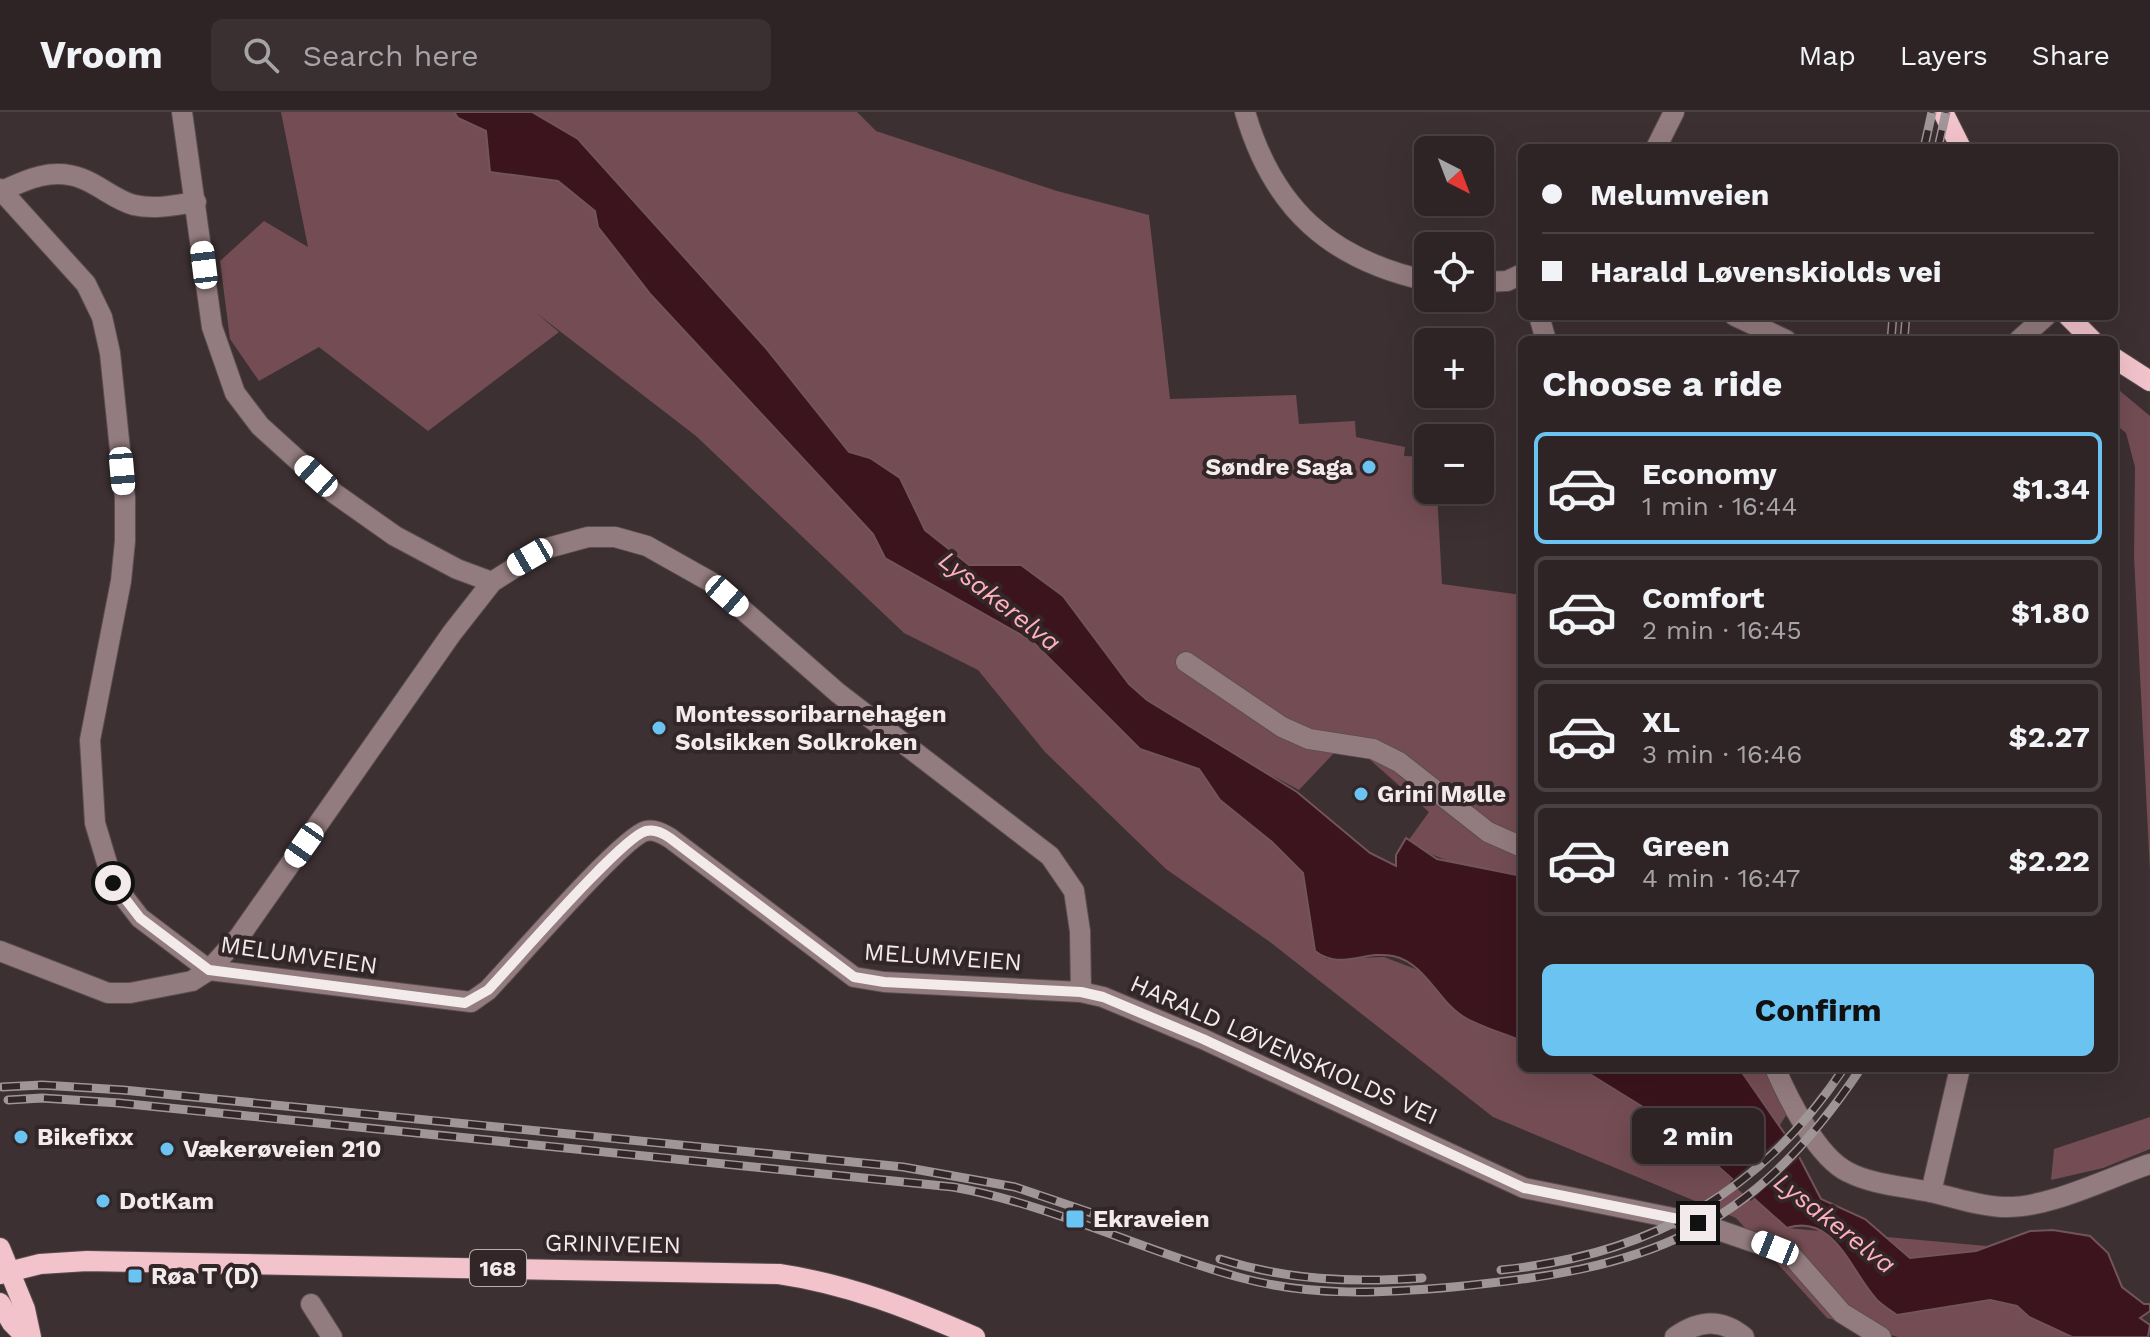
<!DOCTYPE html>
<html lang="en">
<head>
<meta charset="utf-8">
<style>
	body { margin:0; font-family:"Work Sans",sans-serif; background:#3a3032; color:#f1f3f6; height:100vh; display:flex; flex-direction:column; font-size:30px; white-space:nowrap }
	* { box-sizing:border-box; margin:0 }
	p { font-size:26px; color:#a7a4a7 }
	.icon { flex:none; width:44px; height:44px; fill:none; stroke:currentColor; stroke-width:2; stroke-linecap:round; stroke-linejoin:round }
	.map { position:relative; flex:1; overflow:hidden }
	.drawer { position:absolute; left:1518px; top:224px; width:600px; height:736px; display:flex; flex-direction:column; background:#2e2426; border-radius:12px; box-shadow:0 8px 32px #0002,0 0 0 2px #494143 }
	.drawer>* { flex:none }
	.banner { position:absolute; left:1518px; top:32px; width:600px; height:176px; border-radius:12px; box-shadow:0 8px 32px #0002,0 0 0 2px #494143; display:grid; align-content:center; height:176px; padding:0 24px; background:#2e2426 }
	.needle { width:52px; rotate:138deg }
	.controls { position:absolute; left:1414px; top:24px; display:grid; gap:16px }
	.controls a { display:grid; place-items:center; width:80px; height:80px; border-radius:12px; background:#2e2426; box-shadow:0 8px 32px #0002,0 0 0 2px #494143; font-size:40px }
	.end { position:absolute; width:36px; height:36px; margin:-18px; border:10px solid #f2eaeb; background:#111; box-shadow:0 0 0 4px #111 }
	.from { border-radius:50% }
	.bubble { position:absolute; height:56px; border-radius:12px; background:#2e2426; box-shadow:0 8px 32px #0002,0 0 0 2px #494143; font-size:26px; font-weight:700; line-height:56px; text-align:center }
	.car { position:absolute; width:24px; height:48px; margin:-24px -12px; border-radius:10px; box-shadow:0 0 6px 2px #0007; background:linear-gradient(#fff 24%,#345 0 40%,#fff 0 76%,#345 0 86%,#fff 0) }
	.banner b { display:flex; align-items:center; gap:28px; height:76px; font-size:30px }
	.banner b+b { border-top:2px solid #494143 }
	.banner i { width:20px; height:20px; background:#f1f3f6 }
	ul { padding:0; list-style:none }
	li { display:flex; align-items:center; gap:24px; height:112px; margin:0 16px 12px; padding:0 8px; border:4px solid #494143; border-radius:12px }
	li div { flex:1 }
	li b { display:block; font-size:30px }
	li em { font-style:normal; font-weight:700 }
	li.current { border-color:#6bc3f2 }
	li>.icon { width:72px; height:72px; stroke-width:1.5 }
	h2 { padding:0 24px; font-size:36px; line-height:96px }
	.button { display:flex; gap:16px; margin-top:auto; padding:16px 24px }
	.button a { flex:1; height:92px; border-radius:12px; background:#6bc3f2; color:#111; font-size:32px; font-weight:700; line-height:92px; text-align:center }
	header { display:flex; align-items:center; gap:48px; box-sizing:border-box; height:112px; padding:0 40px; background:#2e2426; border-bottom:2px solid #494143 }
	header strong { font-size:38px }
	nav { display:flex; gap:44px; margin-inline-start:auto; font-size:28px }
	.search { width:560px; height:72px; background:#3a3032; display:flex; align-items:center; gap:20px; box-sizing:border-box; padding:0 28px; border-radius:12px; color:#a7a4a7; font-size:30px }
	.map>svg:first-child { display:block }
	.green { fill:#734d53 }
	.water { fill:#3b141d; stroke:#72545b; stroke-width:2 }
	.pier { fill:#3d3032 }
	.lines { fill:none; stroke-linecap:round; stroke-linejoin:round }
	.minor-casing { stroke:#5a4e50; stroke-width:22 }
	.major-casing { stroke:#5a4e50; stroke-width:22 }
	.minor { stroke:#937c7f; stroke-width:20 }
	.major { stroke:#f2c3ca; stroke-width:20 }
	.rail-casing { stroke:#a09698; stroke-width:9 }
	.rail { stroke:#332628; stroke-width:6; stroke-dasharray:18; stroke-linecap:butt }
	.route { stroke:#f2eaeb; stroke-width:10 }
	.poi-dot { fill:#6bc3f2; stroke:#332628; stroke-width:3 }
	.labels { text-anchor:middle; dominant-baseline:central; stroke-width:8; stroke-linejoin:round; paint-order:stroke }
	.shield { fill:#332628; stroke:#b9afb0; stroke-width:2 }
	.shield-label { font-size:22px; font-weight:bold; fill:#f2eaeb }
	.poi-label { font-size:24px; font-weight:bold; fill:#f2eaeb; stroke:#332628; text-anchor:start }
	.street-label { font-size:24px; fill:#f2eaeb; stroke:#332628 }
	.water-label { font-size:26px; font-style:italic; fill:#feb0bc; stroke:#332628 }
</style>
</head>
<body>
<header>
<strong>Vroom</strong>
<div class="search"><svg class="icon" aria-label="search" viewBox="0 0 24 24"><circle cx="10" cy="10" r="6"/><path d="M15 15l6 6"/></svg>Search here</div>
<nav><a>Map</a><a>Layers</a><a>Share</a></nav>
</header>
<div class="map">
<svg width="2150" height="1225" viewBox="0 0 2150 1225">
	<rect width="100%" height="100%" fill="#3d3032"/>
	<g class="green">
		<path d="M281 0H857L876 19 1057 79 1149 103 1170 287 1296 283 1299 312 1355 309 1356 325 1405 335 1404 344 1428 345V378L1437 380 1442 472 1522 483V764C1479 758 1445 753 1408 729L1429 700 1350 630 1334 641 1299 678 1273 664 1313 731 1326 847 1384 845 1418 858 1462 904 1522 930V956L1583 957 1666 1009 1787 1116 2063 1141 2128 1225H1898L1827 1206 1736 1106 1493 1005 1270 830 1166 757 1045 640 978 558 904 521 696 324 535 200 559 220 428 319 319 235 259 269 230 227 220 149 264 109 308 135Z"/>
		<path d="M2114 274 2150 304V759L2134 445 2135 355 2126 321 2114 311Z"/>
		<path d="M1739 956H1775L1792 994 1778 1016Z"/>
		<path d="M2150 1005V1037L2103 1056 2051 1068 2054 1037Z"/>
	</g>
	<g class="water">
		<path d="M454 0H532L578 27 765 235 849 340 870 346 900 366 925 418 969 453H1021L1063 484 1129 572 1147 588 1297 680 1370 741 1396 754V743L1406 726 1437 747 1522 764V929C1503 921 1481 915 1464 905 1438 890 1426 851 1393 844 1364 838 1341 859 1315 839L1303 761 1272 730 1220 688 1199 657 1140 637 1032 529 885 446 873 422 651 183 598 115 595 99 558 69 490 60 486 19 458 6Z"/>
		<path d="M1580 956H1739L1794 1035 1821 1087 1865 1107 1910 1146 1976 1139 2030 1119 2053 1118 2090 1124 2108 1141 2122 1175 2144 1192H2150V1199L2140 1206 2150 1213 2148 1225H2072L2029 1205 2017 1194 1990 1188 1897 1203C1890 1198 1883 1194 1877 1188 1850 1159 1835 1101 1787 1116L1672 1013Z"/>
	</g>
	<path class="pier" d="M1788 1019 1802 1043 1751 1089 1730 1070Z"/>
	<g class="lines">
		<defs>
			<g id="minor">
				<path d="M182 0 212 215 235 281 260 314 334 381 395 424 457 457 492 470"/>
				<path d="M1245 0C1273 97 1331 148 1428 169"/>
				<path d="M1656 36 1674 0"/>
				<path d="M0 77 86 172 102 205 110 241 125 386V429L121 469 90 628 95 711 113 771 140 806 209 858 471 890 488 878C512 853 623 724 646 719 655 717 663 722 670 726L854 865 884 870 1081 880"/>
				<path d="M0 80C27 67 53 55 83 67 101 74 115 88 134 93 154 98 176 93 196 90"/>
				<path d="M1480 170 1507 169 1522 162"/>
				<path d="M1539 204 1546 228"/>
				<path d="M1735 204 1786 228"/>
				<path d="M2019 228 2046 204"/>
				<path d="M1186 550 1282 615 1309 627 1373 637 1399 650 1488 720 1522 735"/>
				<path d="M0 839 108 881H130L192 869 209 858 239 825 452 521 492 470 544 437 588 425H615L647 434 711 470 838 581 1050 744 1074 779 1080 819 1081 880 1103 885 1203 927 1524 1076 1698 1111 1791 1143 1842 1201 1881 1225"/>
				<path d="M1775 956C1788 986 1817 1045 1848 1060 1871 1072 1900 1074 1925 1079 1952 1084 1975 1094 2003 1095 2048 1097 2107 1066 2150 1052"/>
				<path d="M1931 1080 1960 956"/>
				<path d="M311 1192 332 1225"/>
				<path d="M1675 1225C1699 1208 1721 1206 1744 1225"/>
			</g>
			<g id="major">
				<path d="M1943 0 1961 36"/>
				<path d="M2068 204 2092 228"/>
				<path d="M2114 246 2150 269"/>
				<path d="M0 1136 25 1197 31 1225"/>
				<path d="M0 1162 40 1152 87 1149 779 1162C848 1172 911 1197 975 1225"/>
				<path d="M0 1191 12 1211 26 1225"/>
			</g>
		</defs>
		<use href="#minor" class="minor-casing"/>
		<use href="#major" class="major-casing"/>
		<use href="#minor" class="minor"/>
		<use href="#major" class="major"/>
		<defs>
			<g id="rail">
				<path d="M1924 36 1932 0"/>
				<path d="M1938 36 1946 0"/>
				<path d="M1891 228 1893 204"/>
				<path d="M1904 228 1906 204"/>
				<path d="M2 975 42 973 123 978 903 1055 1015 1075 1130 1114"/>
				<path d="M8 988 42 986 119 991 953 1075C1054 1093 1144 1140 1242 1166 1312 1185 1382 1181 1453 1175 1646 1157 1749 1123 1861 956"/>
				<path d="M1220 1147C1286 1168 1352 1171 1422 1166"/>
				<path d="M1501 1158C1650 1143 1761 1081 1844 956"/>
			</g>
		</defs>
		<use href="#rail" class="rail-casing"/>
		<use href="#rail" class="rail"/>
	</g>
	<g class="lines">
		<path class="route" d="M113 771 140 806 209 858 465 891 488 878C512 853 623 724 646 719 655 717 663 721 670 726L854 865 884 870 1081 880 1103 885 1203 927 1524 1076 1698 1111"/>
	</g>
	<g class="poi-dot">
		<circle cx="1369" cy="355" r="8"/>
		<circle cx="659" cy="616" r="8"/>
		<circle cx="1361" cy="682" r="8"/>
		<circle cx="21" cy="1025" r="8"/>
		<circle cx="167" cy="1037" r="8"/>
		<circle cx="103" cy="1089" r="8"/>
		<rect x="1065" y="1097" width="20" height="20" rx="4"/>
		<rect x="127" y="1156" width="16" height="16" rx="4"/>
	</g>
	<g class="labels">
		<rect class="shield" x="470" y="1138" width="56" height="36" rx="6"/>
		<g class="shield-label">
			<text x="498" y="1156">168</text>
		</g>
		<g class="poi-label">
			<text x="1353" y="355" text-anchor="end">Søndre Saga</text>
			<text x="675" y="602">Montessoribarnehagen<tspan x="675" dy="28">Solsikken Solkroken</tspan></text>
			<text x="1377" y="682">Grini Mølle</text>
			<text x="37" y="1025">Bikefixx</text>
			<text x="183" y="1037">Vækerøveien 210</text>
			<text x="119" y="1089">DotKam</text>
			<text x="1093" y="1107">Ekraveien</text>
			<text x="151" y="1164">Røa T (D)</text>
		</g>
		<g class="street-label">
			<text transform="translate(299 843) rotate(8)">MELUMVEIEN</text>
			<text transform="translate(943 845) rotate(4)">MELUMVEIEN</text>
			<text transform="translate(1284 938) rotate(24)">HARALD LØVENSKIOLDS VEI</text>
			<text transform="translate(613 1132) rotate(1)">GRINIVEIEN</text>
		</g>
		<g class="water-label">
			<text transform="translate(1000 489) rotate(38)">Lysakerelva</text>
			<text transform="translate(1835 1111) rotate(38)">Lysakerelva</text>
		</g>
	</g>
</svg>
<div class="controls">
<a><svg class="needle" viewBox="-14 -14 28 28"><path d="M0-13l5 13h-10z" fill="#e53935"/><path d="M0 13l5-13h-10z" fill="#a7a4a7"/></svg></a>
<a><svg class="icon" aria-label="locate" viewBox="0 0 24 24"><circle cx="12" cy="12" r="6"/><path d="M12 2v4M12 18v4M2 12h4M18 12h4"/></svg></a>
<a>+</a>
<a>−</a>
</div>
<i class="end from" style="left:113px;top:771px"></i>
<i class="end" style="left:1698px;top:1111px"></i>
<div class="bubble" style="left:1632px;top:996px;width:132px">2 min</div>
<i class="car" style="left:204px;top:153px;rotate:353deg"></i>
<i class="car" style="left:122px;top:359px;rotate:175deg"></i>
<i class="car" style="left:316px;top:364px;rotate:312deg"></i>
<i class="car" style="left:530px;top:445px;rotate:240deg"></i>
<i class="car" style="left:727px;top:484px;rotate:131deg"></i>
<i class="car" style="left:304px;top:733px;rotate:215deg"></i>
<i class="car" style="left:1775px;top:1136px;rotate:292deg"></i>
<div class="banner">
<b><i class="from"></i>Melumveien</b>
<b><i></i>Harald Løvenskiolds vei</b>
</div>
<section class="drawer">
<h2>Choose a ride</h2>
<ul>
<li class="current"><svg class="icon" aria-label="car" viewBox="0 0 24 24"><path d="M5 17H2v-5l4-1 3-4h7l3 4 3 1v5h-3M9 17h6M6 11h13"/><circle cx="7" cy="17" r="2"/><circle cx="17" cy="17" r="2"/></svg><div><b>Economy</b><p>1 min · 16:44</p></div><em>$1.34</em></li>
<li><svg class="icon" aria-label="car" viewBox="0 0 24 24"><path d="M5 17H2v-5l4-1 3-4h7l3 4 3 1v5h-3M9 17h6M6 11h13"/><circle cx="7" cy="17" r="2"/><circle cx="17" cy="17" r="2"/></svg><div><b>Comfort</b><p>2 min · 16:45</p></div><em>$1.80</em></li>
<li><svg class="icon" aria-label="car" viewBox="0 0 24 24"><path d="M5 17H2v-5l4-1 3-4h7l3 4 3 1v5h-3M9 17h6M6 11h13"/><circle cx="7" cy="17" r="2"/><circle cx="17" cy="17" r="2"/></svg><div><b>XL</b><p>3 min · 16:46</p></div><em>$2.27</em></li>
<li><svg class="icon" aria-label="car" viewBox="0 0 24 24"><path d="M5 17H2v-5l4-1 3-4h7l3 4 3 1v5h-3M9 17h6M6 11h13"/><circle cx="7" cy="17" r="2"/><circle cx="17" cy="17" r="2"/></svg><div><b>Green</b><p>4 min · 16:47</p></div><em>$2.22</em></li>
</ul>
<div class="button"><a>Confirm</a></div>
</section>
</div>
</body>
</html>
